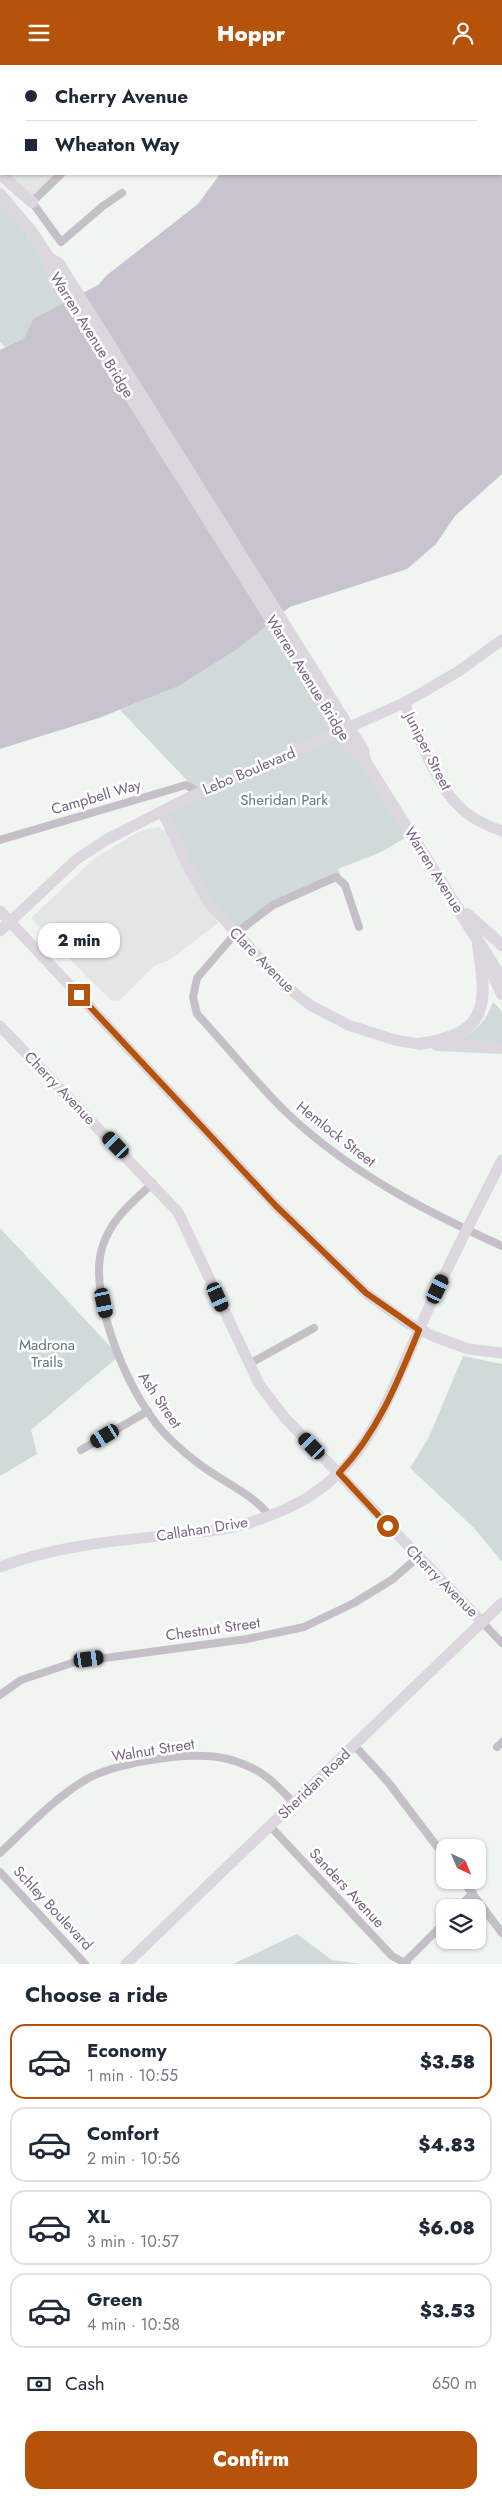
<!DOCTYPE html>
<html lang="en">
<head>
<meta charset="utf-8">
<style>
	body { margin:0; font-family:Jost,sans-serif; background:#f2f2f3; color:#1f2937; height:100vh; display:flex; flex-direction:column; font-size:19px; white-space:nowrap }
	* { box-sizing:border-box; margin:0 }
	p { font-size:16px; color:#747a83 }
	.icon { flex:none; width:28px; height:28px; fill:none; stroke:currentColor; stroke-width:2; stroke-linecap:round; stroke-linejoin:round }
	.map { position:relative; height:1899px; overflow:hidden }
	.side { display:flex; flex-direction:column; background:#fff; flex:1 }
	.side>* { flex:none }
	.top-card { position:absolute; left:0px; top:0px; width:502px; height:110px; box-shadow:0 1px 4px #0004; display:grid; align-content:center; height:110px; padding:0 25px; background:#fff }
	.needle { width:32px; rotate:136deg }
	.fabs { position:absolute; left:436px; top:1774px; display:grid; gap:10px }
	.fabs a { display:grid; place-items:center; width:50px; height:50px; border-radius:10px; background:#fff; box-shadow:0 1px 4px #0004; font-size:25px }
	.end { position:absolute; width:22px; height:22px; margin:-11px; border:6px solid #b45309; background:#fff; box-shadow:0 0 0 2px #fff }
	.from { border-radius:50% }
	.bubble { position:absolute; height:35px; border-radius:15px; background:#fff; box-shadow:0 1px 4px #0004; font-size:16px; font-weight:800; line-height:35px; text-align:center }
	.car { position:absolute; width:15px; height:30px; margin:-15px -8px; border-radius:6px; box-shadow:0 0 4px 1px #0007; background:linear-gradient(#222 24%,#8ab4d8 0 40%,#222 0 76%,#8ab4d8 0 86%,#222 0) }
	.top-card b { display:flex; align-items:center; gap:18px; height:48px; font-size:19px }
	.top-card b+b { border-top:1px solid #e0e1e3 }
	.top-card i { width:12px; height:12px; background:#1f2937 }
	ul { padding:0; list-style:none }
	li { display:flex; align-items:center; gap:15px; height:75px; margin:0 10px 8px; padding:0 15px; border:2px solid #e0e1e3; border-radius:15px }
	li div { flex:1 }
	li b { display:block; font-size:19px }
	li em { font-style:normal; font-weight:800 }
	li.selected { border-color:#b45309 }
	li>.icon { width:45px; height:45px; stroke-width:1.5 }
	h2 { padding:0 25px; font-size:22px; line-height:60px }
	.pay { display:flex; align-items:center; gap:12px; height:55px; padding:0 25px; font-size:19px }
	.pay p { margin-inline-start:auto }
	.primary-button { display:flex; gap:10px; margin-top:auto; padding:10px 25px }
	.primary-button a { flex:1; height:58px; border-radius:15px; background:#b45309; color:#fff; font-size:20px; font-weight:800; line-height:58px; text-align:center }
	header { display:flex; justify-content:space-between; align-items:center; height:65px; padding:0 25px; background:#b45309; color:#fff; font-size:22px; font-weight:800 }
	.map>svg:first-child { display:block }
	.built { fill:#e4e5e5 }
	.green { fill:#d0dad8 }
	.water { fill:#c9c3cf }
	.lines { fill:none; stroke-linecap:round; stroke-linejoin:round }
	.street { stroke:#c5c0c7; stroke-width:8 }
	.secondary { stroke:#dcd6de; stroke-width:11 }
	.primary { stroke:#dcd6de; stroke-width:12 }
	.route { stroke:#b45309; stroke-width:6 }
	.labels { text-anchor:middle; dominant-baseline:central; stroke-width:5; stroke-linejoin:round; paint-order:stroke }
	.street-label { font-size:15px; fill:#776581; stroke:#fff }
	.park-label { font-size:15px; fill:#637979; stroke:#fff }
</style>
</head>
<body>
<header><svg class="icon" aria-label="menu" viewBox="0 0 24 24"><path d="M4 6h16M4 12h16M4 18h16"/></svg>Hoppr<svg class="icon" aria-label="person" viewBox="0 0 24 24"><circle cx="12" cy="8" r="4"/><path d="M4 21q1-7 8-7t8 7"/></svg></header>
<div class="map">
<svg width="502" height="1899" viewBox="0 0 502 1899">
	<rect width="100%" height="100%" fill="#f1f5f2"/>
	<g class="built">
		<path d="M0 0H174L1 1V109H61L32 137 0 109Z"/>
		<path d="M159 762 164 765 189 814 218 858 171 894 154 901 119 936 111 935 89 914 31 853 95 793 140 766Z"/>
	</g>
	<g class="green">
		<path d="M0 129 70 236 33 254 24 273 5 282 0 277Z"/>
		<path d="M272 556 412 769 381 787 338 804 342 815 336 812 290 830 235 869 216 846 162 746 199 728 120 645 179 621 236 585Z"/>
		<path d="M493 937 502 946V979L452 978C473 968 485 960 493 937Z"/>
		<path d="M0 1163 119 1291 31 1365 37 1389 0 1411Z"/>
		<path d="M463 1291 502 1299V1497L474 1463 410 1403 429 1372Z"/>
		<path d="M297 1869 332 1895 361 1899H233Z"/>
	</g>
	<path class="water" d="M292 0H502V409L455 451 436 479 407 504 290 542 236 585 179 621 99 653 0 684V285L24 273 33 254 98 220 107 210 198 139 220 109H501V1Z"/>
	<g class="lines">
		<g class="street">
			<path d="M178 0 179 1"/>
			<path d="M208 1 210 0"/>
			<path d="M61 109 32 137 61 177 103 141 122 128"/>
			<path d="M0 775 186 720 199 728"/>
			<path d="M359 862 345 820 336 812 273 840 235 869 197 913 193 932 197 949C227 981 255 1017 287 1048 349 1107 425 1146 502 1181"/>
			<path d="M153 1118C132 1137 110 1155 102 1183 87 1234 132 1339 170 1374 180 1384 191 1393 202 1401 225 1418 251 1428 269 1450"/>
			<path d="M249 1299 314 1263"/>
			<path d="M81 1385 148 1346"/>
			<path d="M482 1557 502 1578"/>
			<path d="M0 1630 21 1615 75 1597 247 1574 304 1562 354 1538 393 1514 418 1492"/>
			<path d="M354 1680 388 1717 445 1792"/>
			<path d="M497 1682 502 1677"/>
			<path d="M270 1761 392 1891 407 1899"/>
			<path d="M0 1788C28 1762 54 1733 87 1714 113 1699 175 1689 206 1691 221 1691 237 1696 250 1702 267 1709 281 1725 294 1738"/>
			<path d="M0 1807 85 1899"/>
			<path d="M462 1815 502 1868"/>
			<path d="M459 1842 473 1828"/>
			<path d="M405 1897 445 1857"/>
		</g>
		<g class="secondary">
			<path d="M404 638C417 666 435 717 456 738 468 752 485 760 502 766"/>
			<path d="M162 746 187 800 209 838 283 919 310 940 348 960 395 975 419 979"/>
			<path d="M0 846 276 1141 366 1228 406 1257 433 1271 468 1284 502 1288"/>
			<path d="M0 866 77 794 106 775 190 732 404 638 459 606 502 575"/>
			<path d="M0 961 178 1147 259 1319 285 1353 482 1557"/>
			<path d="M0 1502C57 1480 118 1476 178 1469 199 1467 222 1466 242 1460 357 1427 375 1364 419 1265 444 1207 474 1151 502 1095"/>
			<path d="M126 1899 502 1538"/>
		</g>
		<g class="primary">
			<path d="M0 109 32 137"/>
			<path d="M0 129 32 167 49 193 51 205 70 236 356 689 365 696 502 914"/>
			<path d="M49 193 59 199 363 685 365 696"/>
			<path d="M467 849 502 880"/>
			<path d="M492 907 502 929"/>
			<path d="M419 979C490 969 487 939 478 880"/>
			<path d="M437 980 502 983"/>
		</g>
	</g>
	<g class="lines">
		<path class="route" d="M79 930 276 1141 366 1228 419 1265C398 1316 378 1367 339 1408L388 1461"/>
	</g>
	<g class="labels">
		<g class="street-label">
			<text transform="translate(92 270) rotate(58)">Warren Avenue Bridge</text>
			<text transform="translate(308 613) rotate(58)">Warren Avenue Bridge</text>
			<text transform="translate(428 686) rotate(63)">Juniper Street</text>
			<text transform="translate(249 706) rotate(-23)">Lebo Boulevard</text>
			<text transform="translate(96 732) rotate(-16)">Campbell Way</text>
			<text transform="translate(434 805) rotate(58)">Warren Avenue</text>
			<text transform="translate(262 895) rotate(45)">Clare Avenue</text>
			<text transform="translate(60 1023) rotate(46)">Cherry Avenue</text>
			<text transform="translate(336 1069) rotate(38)">Hemlock Street</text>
			<text transform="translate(160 1335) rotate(56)">Ash Street</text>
			<text transform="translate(202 1464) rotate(-9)">Callahan Drive</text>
			<text transform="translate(442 1516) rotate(45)">Cherry Avenue</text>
			<text transform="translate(213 1564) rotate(-8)">Chestnut Street</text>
			<text transform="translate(153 1685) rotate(-9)">Walnut Street</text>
			<text transform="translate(314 1719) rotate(-44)">Sheridan Road</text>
			<text transform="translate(347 1823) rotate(47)">Sanders Avenue</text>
			<text transform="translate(53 1843) rotate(47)">Schley Boulevard</text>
		</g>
		<g class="park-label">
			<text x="284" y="735">Sheridan Park</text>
			<text x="47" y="1280">Madrona<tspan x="47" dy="17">Trails</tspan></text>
		</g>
	</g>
</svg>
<div class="fabs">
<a><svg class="needle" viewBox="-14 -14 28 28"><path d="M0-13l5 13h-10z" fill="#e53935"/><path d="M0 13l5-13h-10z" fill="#747a83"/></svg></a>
<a><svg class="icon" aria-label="layers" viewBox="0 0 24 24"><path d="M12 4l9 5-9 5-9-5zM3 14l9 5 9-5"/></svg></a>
</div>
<i class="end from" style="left:388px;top:1461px"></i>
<i class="end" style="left:79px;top:930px"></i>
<div class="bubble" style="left:38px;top:858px;width:82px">2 min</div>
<i class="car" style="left:116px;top:1080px;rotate:316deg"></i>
<i class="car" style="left:438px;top:1224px;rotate:25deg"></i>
<i class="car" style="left:218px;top:1232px;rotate:156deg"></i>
<i class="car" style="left:104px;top:1238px;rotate:168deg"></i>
<i class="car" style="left:105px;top:1371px;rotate:239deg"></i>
<i class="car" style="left:312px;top:1381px;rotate:316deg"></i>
<i class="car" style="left:89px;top:1594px;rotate:82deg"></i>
<div class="top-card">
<b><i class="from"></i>Cherry Avenue</b>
<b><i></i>Wheaton Way</b>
</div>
</div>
<section class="side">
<h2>Choose a ride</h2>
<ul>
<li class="selected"><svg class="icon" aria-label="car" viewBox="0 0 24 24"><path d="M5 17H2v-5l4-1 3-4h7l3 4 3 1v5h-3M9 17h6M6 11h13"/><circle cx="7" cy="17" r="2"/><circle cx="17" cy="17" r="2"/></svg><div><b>Economy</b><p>1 min · 10:55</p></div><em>$3.58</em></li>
<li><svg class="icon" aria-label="car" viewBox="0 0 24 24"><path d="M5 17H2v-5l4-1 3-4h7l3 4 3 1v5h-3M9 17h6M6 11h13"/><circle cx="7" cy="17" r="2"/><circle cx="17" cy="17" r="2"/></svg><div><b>Comfort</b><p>2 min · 10:56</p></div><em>$4.83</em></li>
<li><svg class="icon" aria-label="car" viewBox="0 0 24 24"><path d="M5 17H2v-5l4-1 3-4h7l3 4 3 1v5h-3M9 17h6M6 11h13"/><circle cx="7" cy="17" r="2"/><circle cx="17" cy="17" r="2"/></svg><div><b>XL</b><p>3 min · 10:57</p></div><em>$6.08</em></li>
<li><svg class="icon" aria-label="car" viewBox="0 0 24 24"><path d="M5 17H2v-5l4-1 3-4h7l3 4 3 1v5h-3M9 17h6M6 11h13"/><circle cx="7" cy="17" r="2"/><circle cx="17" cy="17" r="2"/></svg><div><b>Green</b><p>4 min · 10:58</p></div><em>$3.53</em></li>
</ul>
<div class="pay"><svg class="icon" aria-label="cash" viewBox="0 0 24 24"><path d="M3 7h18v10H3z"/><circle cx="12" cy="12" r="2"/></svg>Cash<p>650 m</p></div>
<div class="primary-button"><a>Confirm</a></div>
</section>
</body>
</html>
